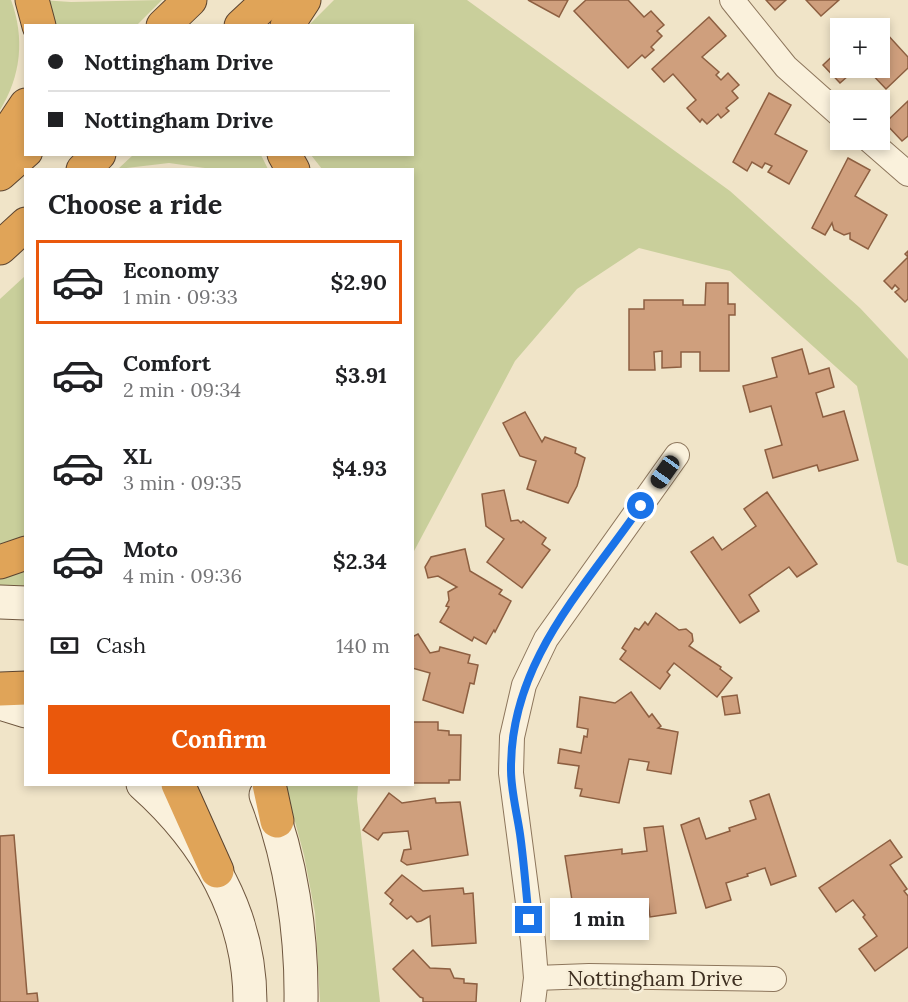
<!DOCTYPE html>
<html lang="en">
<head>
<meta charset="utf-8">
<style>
	body { margin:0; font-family:Lora,serif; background:#f6f6f6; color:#202124; height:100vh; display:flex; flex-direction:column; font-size:22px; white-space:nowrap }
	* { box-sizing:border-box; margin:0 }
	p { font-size:20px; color:#757577 }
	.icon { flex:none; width:33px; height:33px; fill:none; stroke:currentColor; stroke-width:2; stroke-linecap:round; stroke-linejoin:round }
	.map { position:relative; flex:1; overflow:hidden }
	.drawer { position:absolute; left:24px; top:168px; width:390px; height:618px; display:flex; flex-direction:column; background:#fff; border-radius:0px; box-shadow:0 3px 9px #0003 }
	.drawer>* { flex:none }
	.guide { position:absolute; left:24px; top:24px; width:390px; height:132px; border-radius:0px; box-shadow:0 3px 9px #0003; display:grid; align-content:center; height:132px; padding:0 24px; background:#fff }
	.tools { position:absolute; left:830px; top:18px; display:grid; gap:12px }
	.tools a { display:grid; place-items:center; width:60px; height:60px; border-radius:0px; background:#fff; box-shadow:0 3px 9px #0003; font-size:30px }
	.end { position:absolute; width:27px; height:27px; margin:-14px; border:8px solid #1a73e8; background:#fff; box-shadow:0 0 0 3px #fff }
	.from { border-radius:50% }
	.bubble { position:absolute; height:42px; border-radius:0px; background:#fff; box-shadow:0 3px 9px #0003; font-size:20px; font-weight:800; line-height:42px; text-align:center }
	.car { position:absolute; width:18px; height:36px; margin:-18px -9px; border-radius:8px; box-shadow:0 0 4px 2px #0007; background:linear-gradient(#222 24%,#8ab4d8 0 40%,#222 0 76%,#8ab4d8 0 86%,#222 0) }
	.guide b { display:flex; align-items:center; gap:21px; height:57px; font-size:22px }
	.guide b+b { border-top:2px solid #e0e0e0 }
	.guide i { width:15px; height:15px; background:#202124 }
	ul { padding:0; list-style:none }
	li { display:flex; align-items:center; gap:18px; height:84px; margin:0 12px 9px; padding:0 12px; border:3px solid transparent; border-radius:0px }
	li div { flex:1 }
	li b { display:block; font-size:22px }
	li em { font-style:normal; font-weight:800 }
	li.on { border-color:#ea580c }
	li>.icon { width:54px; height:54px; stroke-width:1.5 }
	h2 { padding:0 24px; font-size:27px; line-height:72px }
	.pay { display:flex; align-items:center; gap:15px; height:66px; padding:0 24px; font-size:22px }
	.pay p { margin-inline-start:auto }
	.primary-button { display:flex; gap:12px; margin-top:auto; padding:12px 24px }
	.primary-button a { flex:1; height:69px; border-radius:0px; background:#ea580c; color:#fff; font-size:24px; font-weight:800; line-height:69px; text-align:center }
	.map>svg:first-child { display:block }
	.green { fill:#c9cf9b }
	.building { fill:#cf9f7d; stroke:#8d5f41; stroke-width:1.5 }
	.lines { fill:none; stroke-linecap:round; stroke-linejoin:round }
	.street-casing { stroke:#8d765c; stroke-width:26 }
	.secondary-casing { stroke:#6f573f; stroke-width:35 }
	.highway-casing { stroke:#5b4430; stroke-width:35 }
	.street { stroke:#faf1dc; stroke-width:24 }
	.secondary { stroke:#faf1dc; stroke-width:33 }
	.highway { stroke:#e0a458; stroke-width:33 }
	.route { stroke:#1a73e8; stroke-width:8 }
	.labels { text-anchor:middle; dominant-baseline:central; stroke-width:5; stroke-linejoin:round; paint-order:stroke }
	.street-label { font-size:21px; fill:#3d2e20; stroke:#f7eed8 }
</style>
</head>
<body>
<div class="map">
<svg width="908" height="1002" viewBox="0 0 908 1002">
	<rect width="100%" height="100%" fill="#f0e4c8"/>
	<g class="green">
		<path d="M0 0H11C25 38 21 76 0 110Z"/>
		<path d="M41 0 71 2 162 0 136 26 47 25Z"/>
		<path d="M334 0H467L730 191 860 308 908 359V566L897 562 857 386 730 271 639 248 577 289 515 361 413 553 412 170 322 169 311 155 412 154V26L309 25Z"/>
		<path d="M261 155 268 169H212L169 163 118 169 133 155Z"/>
		<path d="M25 276V536L0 544V299Z"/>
		<path d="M25 570V589L0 587V578Z"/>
		<path d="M285 785H358L357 799 380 1002H320L315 913 304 855Z"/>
	</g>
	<g class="building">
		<path d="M528 0H568L559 17Z"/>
		<path d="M586 0H628L644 17 651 11 664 25 657 31 662 36 651 47 654 50 645 58 642 55 628 68 574 11Z"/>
		<path d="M766 0H786L775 10Z"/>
		<path d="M806 0H839L821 16Z"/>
		<path d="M709 17 726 36 702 57 719 72 716 75 721 80 728 73 739 85 732 91 738 98 726 108 729 111 721 118 718 114 707 124 702 119 700 122 687 108 696 100 673 74 664 82 652 69Z"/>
		<path d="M875 21 908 57V68L886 89 866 68H879V28H866Z"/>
		<path d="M840 49V68H857L840 83 823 65Z"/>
		<path d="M769 93 791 105 775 134 807 151 789 184 768 172 772 166 765 163 762 168 752 162 747 171 733 162Z"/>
		<path d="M908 101V136L902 141 885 123Z"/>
		<path d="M848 158 870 170 855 196 887 215 868 249 850 239V233L844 235 834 230 832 223 825 235 812 228Z"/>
		<path d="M908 251V299L905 302 895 292 899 289 895 285 892 289 884 281 908 257 905 254Z"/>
		<path d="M706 283H728V304H735V315H729V371H700V352H681V367L662 368V351L654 352 655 370H629V309H644V300H683V305H705Z"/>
		<path d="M802 349 809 374 829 368 834 387 816 393 823 417 844 411 858 460 819 471 817 465 773 478 765 450 782 445 771 406 750 412 743 386 777 377 772 358Z"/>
		<path d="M525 412 542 442 545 437 576 448 575 453 585 458 577 486 568 503 527 489 536 461 520 456 503 423Z"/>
		<path d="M504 490 511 521 518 520 521 523 523 521 546 538 542 544 550 550 522 588 487 562 504 539 486 526 482 494Z"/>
		<path d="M767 492 817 564 797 577 789 567 749 595 759 611 740 623 691 552 713 537 722 550 756 526 744 509Z"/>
		<path d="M465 549 470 571 502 590 499 594 511 601 495 632 494 630 486 644 474 637 472 641 440 622 449 607 446 606 449 600 448 592 457 587 438 576 428 578 425 567 431 557Z"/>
		<path d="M656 613 679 630 686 629 692 634 693 641 689 646 721 667 720 669 732 678 717 697 674 663 667 672 670 675 660 689 620 659 626 651 622 648 635 628 639 630 645 622 648 625Z"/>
		<path d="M418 634 430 653 439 651 440 647 470 655 468 663 478 665 474 684 470 683 463 713 423 700 430 673 412 668V637Z"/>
		<path d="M631 692 649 717 652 714 661 726 658 728 678 732 671 774 647 770 649 762 629 759 619 803 580 796 582 789 575 788 579 766 558 763 560 749 581 753 584 736 587 737 588 729 577 727 580 697 615 703Z"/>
		<path d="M737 695 740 713 725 715 722 697Z"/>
		<path d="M412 722H438V730L449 731V735H461L460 780H449V783H412Z"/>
		<path d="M389 793 402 803 435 798 436 803 460 802 468 855 407 865 401 861 404 850 411 849 408 831 383 833 378 840 363 830Z"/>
		<path d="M769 794 796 876 771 885 765 868 747 874 748 876 726 883 731 900 706 908 681 825 699 818 706 839 730 831 729 828 756 819 750 801Z"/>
		<path d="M663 826 676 913 650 917 648 900 628 902 629 908 615 910 617 927 577 932 565 856 622 849V854L647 851 644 828Z"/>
		<path d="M14 835 27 994 37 993 38 1002H0V836Z"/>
		<path d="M890 840 902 857 890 865 907 889 904 891 908 896V947L875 971 859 949 877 936 863 917 865 915 853 900 836 912 819 888Z"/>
		<path d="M402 875 423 891 463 888 464 894 473 893 476 943 432 946 430 916 421 921 417 922 411 916 407 919 390 904 393 900 385 893Z"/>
		<path d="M413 950 430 968 450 969 454 978 464 979V983L477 984 476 1002H423V998L420 997 393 969Z"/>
	</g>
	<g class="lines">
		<defs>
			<g id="street">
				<path d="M732 0 786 67 840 115"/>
				<path d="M869 140 908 174"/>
				<path d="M536 978 589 976 774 979"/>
				<path d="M533 1002 536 978 533 941 511 773 512 737 524 685 546 639 677 455"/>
			</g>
			<g id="secondary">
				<path d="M0 602 26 603"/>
				<path d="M0 703 26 711"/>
				<path d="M143 784C207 841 250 915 250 1002"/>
				<path d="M266 795C291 858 302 934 301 1002"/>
			</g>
			<g id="highway">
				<path d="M32 0 39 26"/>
				<path d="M163 26 190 0"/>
				<path d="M241 26 269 0"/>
				<path d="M287 26 304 0"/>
				<path d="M0 144 26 105"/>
				<path d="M284 154 293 170"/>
				<path d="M83 170 99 154"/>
				<path d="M0 174 26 151"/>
				<path d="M0 248 26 224"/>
				<path d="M0 562 26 553"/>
				<path d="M0 689 26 688"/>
				<path d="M178 784 217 871"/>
				<path d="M269 784 277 821"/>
			</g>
		</defs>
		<use href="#street" class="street-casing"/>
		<use href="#secondary" class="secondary-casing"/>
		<use href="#highway" class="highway-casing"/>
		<use href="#street" class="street"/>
		<use href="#secondary" class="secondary"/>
		<use href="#highway" class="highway"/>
	</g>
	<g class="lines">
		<path class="route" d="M529 920C526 891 524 862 520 834 517 813 511 791 511 770 510 662 583 590 641 506"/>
	</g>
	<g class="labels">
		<g class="street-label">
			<text x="655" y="978">Nottingham Drive</text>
		</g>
	</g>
</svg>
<div class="tools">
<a>+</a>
<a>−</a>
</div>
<i class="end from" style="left:641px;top:506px"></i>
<i class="end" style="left:529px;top:920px"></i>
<div class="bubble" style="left:550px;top:898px;width:99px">1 min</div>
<i class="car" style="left:665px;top:472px;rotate:215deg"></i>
<div class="guide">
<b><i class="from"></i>Nottingham Drive</b>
<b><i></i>Nottingham Drive</b>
</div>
<section class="drawer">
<h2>Choose a ride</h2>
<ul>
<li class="on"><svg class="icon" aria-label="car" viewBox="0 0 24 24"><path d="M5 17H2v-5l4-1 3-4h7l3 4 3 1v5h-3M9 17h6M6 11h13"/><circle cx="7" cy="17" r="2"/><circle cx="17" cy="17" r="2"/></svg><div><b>Economy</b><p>1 min · 09:33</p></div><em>$2.90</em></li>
<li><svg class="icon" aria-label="car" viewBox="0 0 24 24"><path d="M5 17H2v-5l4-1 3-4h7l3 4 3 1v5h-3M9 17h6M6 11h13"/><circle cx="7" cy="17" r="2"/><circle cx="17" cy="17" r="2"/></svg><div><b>Comfort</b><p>2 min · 09:34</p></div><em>$3.91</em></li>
<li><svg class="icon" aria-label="car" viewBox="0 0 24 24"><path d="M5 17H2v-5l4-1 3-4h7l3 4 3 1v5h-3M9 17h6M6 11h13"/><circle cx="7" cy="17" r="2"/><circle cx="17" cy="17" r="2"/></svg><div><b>XL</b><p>3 min · 09:35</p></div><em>$4.93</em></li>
<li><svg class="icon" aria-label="car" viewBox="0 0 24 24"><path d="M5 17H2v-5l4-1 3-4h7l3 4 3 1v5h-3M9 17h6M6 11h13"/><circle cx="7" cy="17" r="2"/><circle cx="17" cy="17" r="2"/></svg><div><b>Moto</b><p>4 min · 09:36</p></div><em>$2.34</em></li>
</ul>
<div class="pay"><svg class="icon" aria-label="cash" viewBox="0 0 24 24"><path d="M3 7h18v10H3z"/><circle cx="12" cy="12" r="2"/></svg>Cash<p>140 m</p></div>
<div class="primary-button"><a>Confirm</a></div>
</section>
</div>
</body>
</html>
